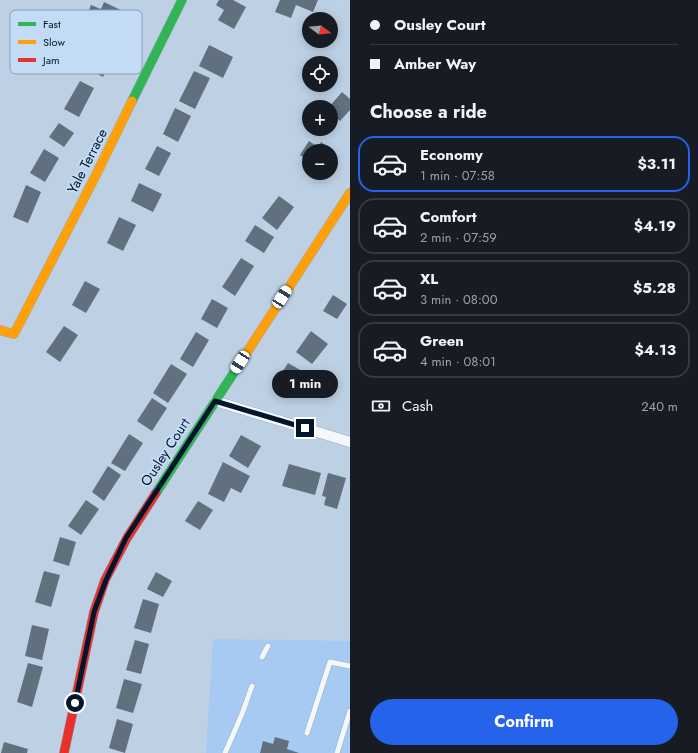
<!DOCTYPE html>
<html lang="en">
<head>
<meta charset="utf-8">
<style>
	body { margin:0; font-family:Jost,sans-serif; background:#20242c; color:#f1f3f6; height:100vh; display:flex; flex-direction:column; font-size:15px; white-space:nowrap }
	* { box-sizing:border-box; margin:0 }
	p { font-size:13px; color:#9ea1a6 }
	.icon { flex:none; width:22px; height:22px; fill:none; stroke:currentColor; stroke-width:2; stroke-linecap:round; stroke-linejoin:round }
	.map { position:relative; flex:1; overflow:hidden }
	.drawer { display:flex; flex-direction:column; background:#171b24; width:348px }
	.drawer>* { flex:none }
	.top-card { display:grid; align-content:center; height:88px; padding:0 20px; background:#171b24 }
	.needle { width:26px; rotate:106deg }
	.fabs { position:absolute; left:302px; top:12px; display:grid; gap:8px }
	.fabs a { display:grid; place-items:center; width:36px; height:36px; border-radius:50%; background:#171b24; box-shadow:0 2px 10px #0003; font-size:20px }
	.end { position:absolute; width:18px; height:18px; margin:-9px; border:5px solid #01162d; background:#fff; box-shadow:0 0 0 2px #fff }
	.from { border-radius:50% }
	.bubble { position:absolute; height:28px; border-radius:14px; background:#171b24; box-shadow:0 2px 10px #0003; font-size:13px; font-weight:700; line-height:28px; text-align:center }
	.car { position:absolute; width:12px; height:24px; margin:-12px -6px; border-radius:5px; box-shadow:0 0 3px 1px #0007; background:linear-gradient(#fff 24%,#345 0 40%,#fff 0 76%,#345 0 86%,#fff 0) }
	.top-card b { display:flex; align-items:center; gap:14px; height:38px; font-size:15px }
	.top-card b+b { border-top:1px solid #363941 }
	.top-card i { width:10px; height:10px; background:#f1f3f6 }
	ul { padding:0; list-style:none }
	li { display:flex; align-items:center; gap:12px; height:56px; margin:0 8px 6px; padding:0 12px; border:2px solid #363941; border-radius:16px }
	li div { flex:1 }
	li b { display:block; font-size:15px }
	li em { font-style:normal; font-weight:700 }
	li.current { border-color:#2563eb }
	li>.icon { width:36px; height:36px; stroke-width:1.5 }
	h2 { padding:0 20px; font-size:18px; line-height:48px }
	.pay { display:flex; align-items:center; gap:10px; height:44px; padding:0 20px; font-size:15px }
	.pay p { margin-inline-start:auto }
	.primary-button { display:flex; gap:8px; margin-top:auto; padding:8px 20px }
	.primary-button a { flex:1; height:46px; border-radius:24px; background:#2563eb; color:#fff; font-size:16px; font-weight:700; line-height:46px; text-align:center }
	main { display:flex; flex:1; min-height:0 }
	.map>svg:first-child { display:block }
	.built { fill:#a6caf2 }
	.building { fill:#61707e }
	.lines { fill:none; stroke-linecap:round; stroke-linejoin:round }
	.lane-casing { stroke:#99adc2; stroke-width:6 }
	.street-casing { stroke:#99adc2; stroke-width:11 }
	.fast-casing { stroke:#99adc2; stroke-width:10 }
	.slow-casing { stroke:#99adc2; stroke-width:10 }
	.jam-casing { stroke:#99adc2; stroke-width:10 }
	.lane { stroke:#f5f8fb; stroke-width:5 }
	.street { stroke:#f5f8fb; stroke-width:10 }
	.fast { stroke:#30b455; stroke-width:9 }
	.slow { stroke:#ff9f0a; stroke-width:9 }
	.jam { stroke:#e5322d; stroke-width:9 }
	.route { stroke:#01162d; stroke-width:5 }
	.labels { text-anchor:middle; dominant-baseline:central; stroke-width:4; stroke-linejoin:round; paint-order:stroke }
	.street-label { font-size:14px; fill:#01162d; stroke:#c3dbf5 }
	.key { fill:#c3dbf5; stroke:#89a0b9; stroke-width:1 }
	.key-label { font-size:11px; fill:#01162d }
</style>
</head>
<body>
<main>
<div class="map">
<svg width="350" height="753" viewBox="0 0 350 753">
	<rect width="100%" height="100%" fill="#bdd0e4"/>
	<path class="built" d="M213 639 350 641V753H206Z"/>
	<g class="building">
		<path d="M219 0H233L246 7 234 29 218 20 224 10 216 5Z"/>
		<path d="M280 0H318L313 12 296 5 291 18 275 12Z"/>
		<path d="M104 2 129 14 118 39 103 33 107 24 87 15 91 5 101 9Z"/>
		<path d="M100 43 116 50 103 77 87 68Z"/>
		<path d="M209 45 233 57 223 78 199 66Z"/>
		<path d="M194 71 210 78 195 109 179 101Z"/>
		<path d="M80 81 94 88 79 117 64 109Z"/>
		<path d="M342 92 350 99V110L340 121 331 113V107H329Z"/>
		<path d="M175 108 191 116 178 142 163 134Z"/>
		<path d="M59 123 74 133 64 147 49 137Z"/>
		<path d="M309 141 318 147 321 142 331 149 329 151H309V161L300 155Z"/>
		<path d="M157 146 171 153 159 176 145 169Z"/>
		<path d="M44 149 59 158 45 182 30 173Z"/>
		<path d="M139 183 162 194 153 212 131 201Z"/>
		<path d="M26 185 41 192 28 223 13 217Z"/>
		<path d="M279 196 294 207 277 230 262 218Z"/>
		<path d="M119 217 136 225 123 251 107 243Z"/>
		<path d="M255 225 274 237 264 253 245 241Z"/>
		<path d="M241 258 254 266 235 296 222 287Z"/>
		<path d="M85 281 100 289 86 313 72 305Z"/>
		<path d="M333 295 347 304 337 319 323 311Z"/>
		<path d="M212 299 228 308 217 328 201 319Z"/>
		<path d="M64 326 78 335 60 362 46 352Z"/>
		<path d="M311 331 328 344 312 364 296 352Z"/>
		<path d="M196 332 209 340 193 367 180 359Z"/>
		<path d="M288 363 302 371 293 387 278 379Z"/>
		<path d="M171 364 187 374 168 403 153 393Z"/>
		<path d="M152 398 167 408 152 431 137 421Z"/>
		<path d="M129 434 143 443 125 471 111 463Z"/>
		<path d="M241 435 261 446 248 468 229 456Z"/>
		<path d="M223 462 250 476 241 493 231 488 224 502 208 494Z"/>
		<path d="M289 464 321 473 315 495 282 486Z"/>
		<path d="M108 466 121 475 104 501 92 492Z"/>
		<path d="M328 473 346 478 337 509 324 505 326 497 322 496Z"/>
		<path d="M86 500 99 509 81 535 68 526Z"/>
		<path d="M198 501 213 510 200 530 185 521Z"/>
		<path d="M60 537 76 542 69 566 53 561Z"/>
		<path d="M44 571 60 575 51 607 35 602Z"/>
		<path d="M156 572 172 581 163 597 147 589Z"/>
		<path d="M143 599 159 604 151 633 134 628Z"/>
		<path d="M32 625 49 629 42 660 25 656Z"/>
		<path d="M135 640 149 644 141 674 126 670Z"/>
		<path d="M28 663 43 667 32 707 17 702Z"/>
		<path d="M124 679 142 684 133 713 116 708Z"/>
		<path d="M117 719 133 724 125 753 109 748Z"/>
		<path d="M275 737 289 741 287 749 299 753H260L263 741 273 744Z"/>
		<path d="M4 742 28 749 27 753H1Z"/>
	</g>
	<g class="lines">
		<defs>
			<g id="lane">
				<path d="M262 657 268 646"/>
				<path d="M307 733 330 662 350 666"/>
				<path d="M225 753 242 714 252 686"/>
				<path d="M337 753 350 711"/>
			</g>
			<path id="street" d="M215 401 350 442"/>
			<g id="fast">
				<path d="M132 101 182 0"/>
				<path d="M156 493 240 363"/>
			</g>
			<g id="slow">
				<path d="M0 330 14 334 97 173 132 101"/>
				<path d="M240 363 350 193"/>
			</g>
			<path id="jam" d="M64 753 94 612 105 580 127 538 156 493"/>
		</defs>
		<use href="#lane" class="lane-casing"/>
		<use href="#street" class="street-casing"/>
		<use href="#fast" class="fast-casing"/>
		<use href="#slow" class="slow-casing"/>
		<use href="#jam" class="jam-casing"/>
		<use href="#lane" class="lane"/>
		<use href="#street" class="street"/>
		<use href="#fast" class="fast"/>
		<use href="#slow" class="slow"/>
		<use href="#jam" class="jam"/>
	</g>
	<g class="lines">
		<path class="route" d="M75 703 94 612 106 580 126 538 215 401 305 428"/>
	</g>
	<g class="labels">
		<g class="street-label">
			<text transform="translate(87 161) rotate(-63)">Yale Terrace</text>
			<text transform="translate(165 452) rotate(-57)">Ousley Court</text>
		</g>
	</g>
	<rect x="10" y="10" width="132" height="64" rx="6" class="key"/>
	<rect x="18" y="22" width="18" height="4" fill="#30b455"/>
	<rect x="18" y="40" width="18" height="4" fill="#ff9f0a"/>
	<rect x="18" y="58" width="18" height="4" fill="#e5322d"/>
	<g class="key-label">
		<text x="43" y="28">Fast</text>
		<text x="43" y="46">Slow</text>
		<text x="43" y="64">Jam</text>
	</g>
</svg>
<div class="fabs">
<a><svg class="needle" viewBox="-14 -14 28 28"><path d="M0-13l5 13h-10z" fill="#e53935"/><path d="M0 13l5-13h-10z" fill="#9ea1a6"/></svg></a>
<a><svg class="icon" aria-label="locate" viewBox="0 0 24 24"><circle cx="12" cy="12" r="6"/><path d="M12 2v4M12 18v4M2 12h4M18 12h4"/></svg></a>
<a>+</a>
<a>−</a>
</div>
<i class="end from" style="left:75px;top:703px"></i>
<i class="end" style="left:305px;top:428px"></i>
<div class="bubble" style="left:272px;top:370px;width:66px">1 min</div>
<i class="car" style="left:282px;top:297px;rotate:33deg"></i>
<i class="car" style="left:240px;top:362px;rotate:213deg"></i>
</div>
<section class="drawer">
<div class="top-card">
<b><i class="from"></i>Ousley Court</b>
<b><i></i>Amber Way</b>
</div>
<h2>Choose a ride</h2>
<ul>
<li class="current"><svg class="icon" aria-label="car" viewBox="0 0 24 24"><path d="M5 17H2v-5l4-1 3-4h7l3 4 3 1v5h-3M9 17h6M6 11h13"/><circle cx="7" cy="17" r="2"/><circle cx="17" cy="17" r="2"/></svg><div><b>Economy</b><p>1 min · 07:58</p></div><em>$3.11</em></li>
<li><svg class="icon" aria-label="car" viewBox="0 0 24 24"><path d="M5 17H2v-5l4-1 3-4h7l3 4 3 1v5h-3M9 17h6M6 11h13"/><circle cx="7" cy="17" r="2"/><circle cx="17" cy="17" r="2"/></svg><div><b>Comfort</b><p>2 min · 07:59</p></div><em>$4.19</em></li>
<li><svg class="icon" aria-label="car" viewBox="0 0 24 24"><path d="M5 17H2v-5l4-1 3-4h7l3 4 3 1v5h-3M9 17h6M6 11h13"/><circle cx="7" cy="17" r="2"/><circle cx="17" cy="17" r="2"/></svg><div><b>XL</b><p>3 min · 08:00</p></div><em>$5.28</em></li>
<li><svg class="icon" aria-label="car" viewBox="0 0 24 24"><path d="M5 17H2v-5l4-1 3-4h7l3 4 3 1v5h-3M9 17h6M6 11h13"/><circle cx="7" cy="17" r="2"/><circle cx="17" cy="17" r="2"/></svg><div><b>Green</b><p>4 min · 08:01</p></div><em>$4.13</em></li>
</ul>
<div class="pay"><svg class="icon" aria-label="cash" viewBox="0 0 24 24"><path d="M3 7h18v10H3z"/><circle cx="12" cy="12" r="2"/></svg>Cash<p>240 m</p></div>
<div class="primary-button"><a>Confirm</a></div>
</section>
</main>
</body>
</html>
